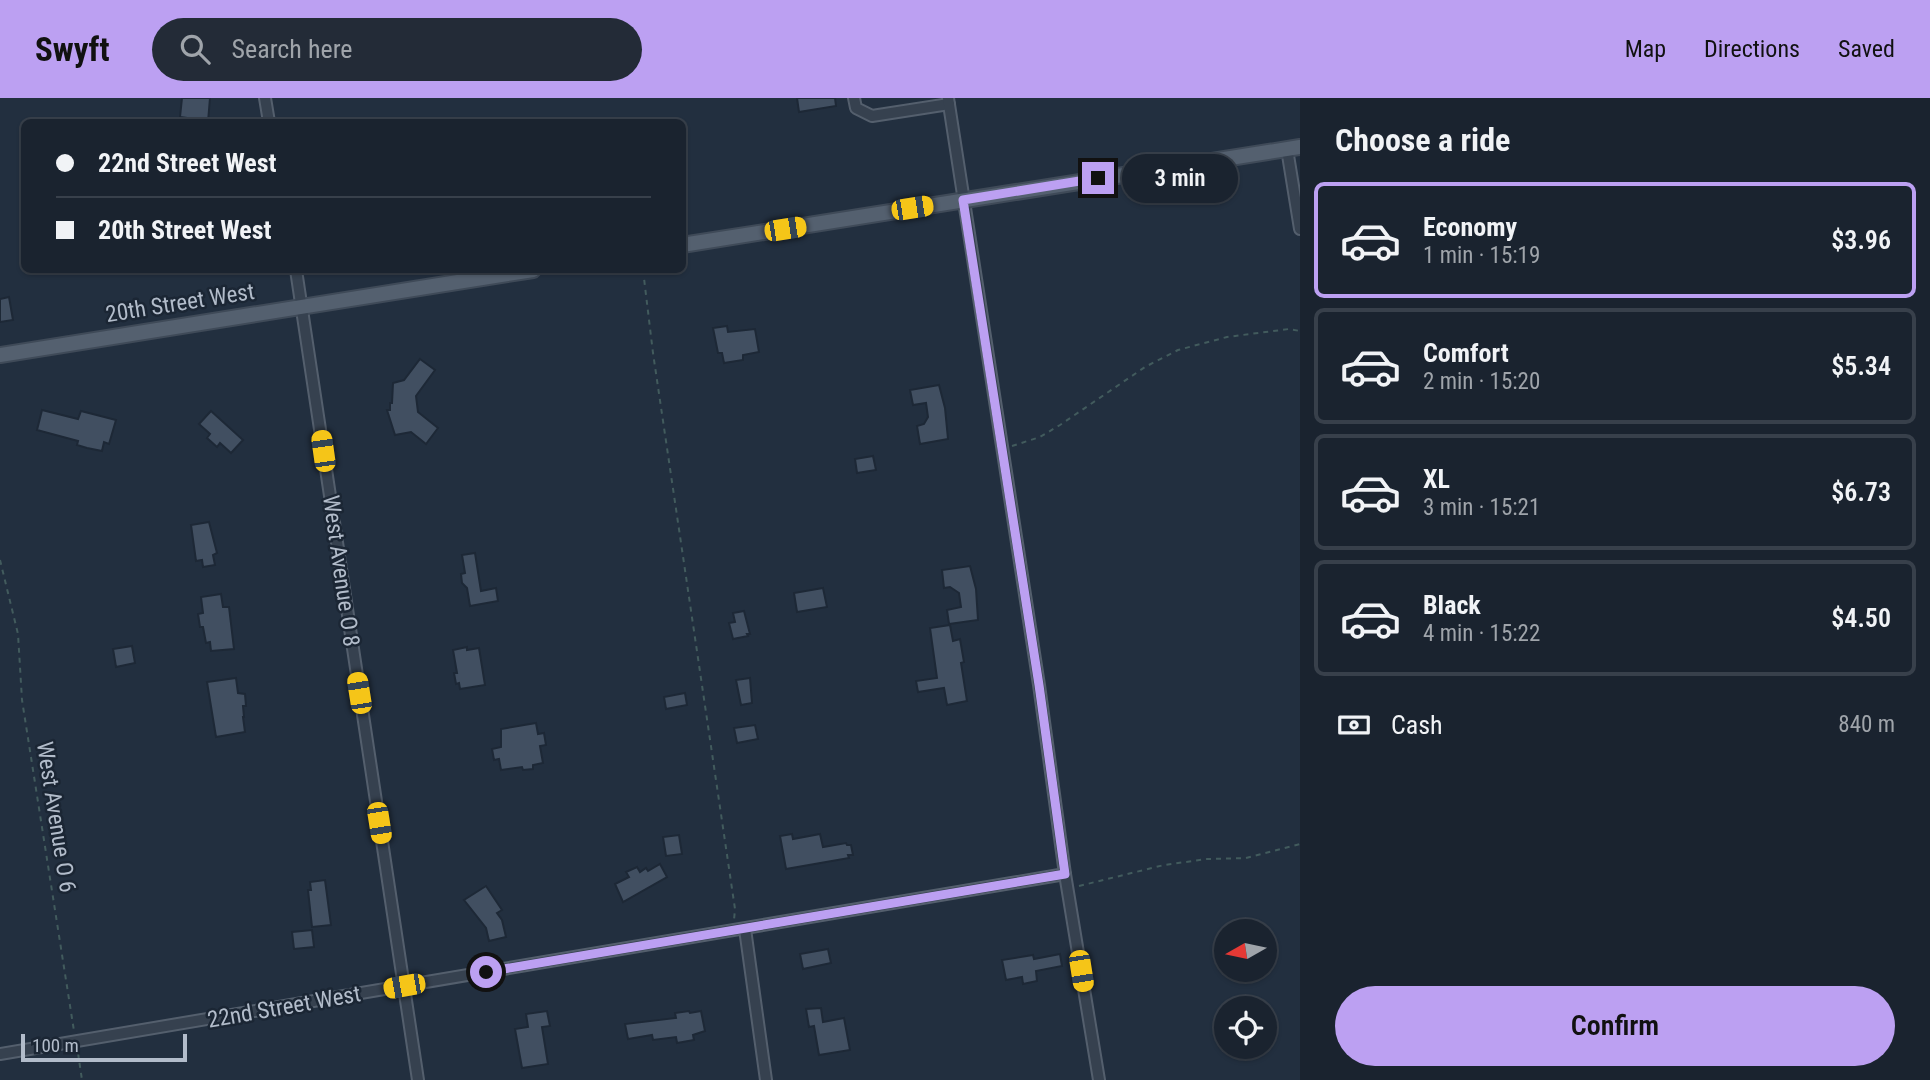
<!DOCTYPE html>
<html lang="en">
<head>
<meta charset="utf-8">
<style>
	body { margin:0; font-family:"Roboto Condensed",sans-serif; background:#232b37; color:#f1f3f6; height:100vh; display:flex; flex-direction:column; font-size:26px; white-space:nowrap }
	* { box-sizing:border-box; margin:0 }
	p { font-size:23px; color:#9fa4aa }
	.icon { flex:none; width:38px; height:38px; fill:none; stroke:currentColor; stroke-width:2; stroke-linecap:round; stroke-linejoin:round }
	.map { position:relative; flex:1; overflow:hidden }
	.details { display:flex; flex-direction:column; background:#1a232f; width:630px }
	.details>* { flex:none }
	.guide { position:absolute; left:21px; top:21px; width:665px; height:154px; border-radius:10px; box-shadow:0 2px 5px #0004,0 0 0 2px #38404b; display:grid; align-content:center; height:154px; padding:0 35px; background:#1a232f }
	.needle { width:46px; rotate:261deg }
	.tools { position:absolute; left:1214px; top:821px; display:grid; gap:14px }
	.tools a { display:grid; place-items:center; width:63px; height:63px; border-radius:50%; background:#1a232f; box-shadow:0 2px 5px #0004,0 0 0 2px #38404b; font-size:35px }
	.scale { position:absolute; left:21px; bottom:18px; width:166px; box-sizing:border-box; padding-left:7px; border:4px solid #b2bcca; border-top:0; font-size:19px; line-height:24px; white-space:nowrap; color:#b2bcca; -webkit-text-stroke:5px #1b2634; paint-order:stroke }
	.end { position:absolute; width:32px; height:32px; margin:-16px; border:9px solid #bca0f2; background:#111; box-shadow:0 0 0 4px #111 }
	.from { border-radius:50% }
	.bubble { position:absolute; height:49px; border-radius:24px; background:#1a232f; box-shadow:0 2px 5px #0004,0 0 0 2px #38404b; font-size:23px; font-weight:600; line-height:49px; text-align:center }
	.car { position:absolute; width:21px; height:42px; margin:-21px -10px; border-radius:9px; box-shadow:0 0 5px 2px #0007; background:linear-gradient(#f5c518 24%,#345 0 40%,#f5c518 0 76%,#345 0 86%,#f5c518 0) }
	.guide b { display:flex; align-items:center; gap:24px; height:66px; font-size:26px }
	.guide b+b { border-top:2px solid #38404b }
	.guide i { width:18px; height:18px; background:#f1f3f6 }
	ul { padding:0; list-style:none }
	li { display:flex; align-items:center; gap:21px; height:116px; margin:0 14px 10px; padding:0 21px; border:4px solid #38404b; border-radius:10px }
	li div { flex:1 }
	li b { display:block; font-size:26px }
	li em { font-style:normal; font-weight:600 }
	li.current { border-color:#bca0f2 }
	li>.icon { width:63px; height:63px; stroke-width:1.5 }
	h2 { padding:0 35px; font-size:32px; line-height:84px }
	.pay { display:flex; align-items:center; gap:18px; height:77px; padding:0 35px; font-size:26px }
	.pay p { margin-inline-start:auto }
	.primary-button { display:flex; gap:14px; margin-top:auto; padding:14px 35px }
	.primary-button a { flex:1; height:80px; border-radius:42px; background:#bca0f2; color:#111; font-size:28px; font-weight:600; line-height:80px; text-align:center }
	header { display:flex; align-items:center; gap:42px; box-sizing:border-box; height:98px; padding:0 35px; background:#bca0f2; color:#111 }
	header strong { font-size:33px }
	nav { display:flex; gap:38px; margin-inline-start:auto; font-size:24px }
	.search { width:490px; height:63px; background:#232b37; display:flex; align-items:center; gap:18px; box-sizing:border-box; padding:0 24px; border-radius:38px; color:#9fa4aa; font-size:26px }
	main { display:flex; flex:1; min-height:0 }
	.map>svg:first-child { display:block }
	.building { fill:#414f61; stroke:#1d2836; stroke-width:2 }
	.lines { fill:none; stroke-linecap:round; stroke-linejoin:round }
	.minor-casing { stroke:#545f6d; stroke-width:14 }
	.major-casing { stroke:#3f4a58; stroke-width:18 }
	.path { stroke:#425b5d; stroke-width:2; stroke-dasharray:5 5; stroke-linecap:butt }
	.minor { stroke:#36414f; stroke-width:10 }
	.major { stroke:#54606f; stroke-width:14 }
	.route { stroke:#bca0f2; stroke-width:9 }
	.labels { text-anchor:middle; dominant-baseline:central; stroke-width:5; stroke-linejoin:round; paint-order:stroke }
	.street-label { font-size:23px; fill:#b2bcca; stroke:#1b2634 }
</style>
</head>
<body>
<header>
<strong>Swyft</strong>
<div class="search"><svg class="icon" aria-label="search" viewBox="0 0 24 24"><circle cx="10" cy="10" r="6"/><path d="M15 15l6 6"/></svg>Search here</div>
<nav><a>Map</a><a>Directions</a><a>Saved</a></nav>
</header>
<main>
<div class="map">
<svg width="1300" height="982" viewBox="0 0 1300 982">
	<rect width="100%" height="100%" fill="#222f3f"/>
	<g class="building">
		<path d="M182 0H210L208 24H187L188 20 180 19Z"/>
		<path d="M797 0H835L836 8 799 14Z"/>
		<path d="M9 199 13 222 0 224V201Z"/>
		<path d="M727 228 728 234 755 231 759 254 743 257V262L724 265 722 255H718L713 230Z"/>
		<path d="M420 261 435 272 416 298 418 314 438 330 426 346 411 334 395 337 387 312H390V305H392L393 285 404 282Z"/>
		<path d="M939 287 945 310 948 341 920 346 917 328 924 326 928 319 926 305 913 307 910 292Z"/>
		<path d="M42 312 78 321 81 313 116 322 109 346 104 344 102 353 87 350 77 347 78 343 37 332Z"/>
		<path d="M211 313 243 342 231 355 220 345 217 349 207 340 210 336 199 326Z"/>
		<path d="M873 358 876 372 857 375 855 361Z"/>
		<path d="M209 424 217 455 213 457 215 467 203 469 202 462 196 463 191 427Z"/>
		<path d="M475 455 481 493 496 490 498 503 470 508 467 490 462 485 461 476 465 475 462 457Z"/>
		<path d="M970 468 976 491 978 522 949 526 947 512 961 509 959 495 950 489 944 490 942 472Z"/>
		<path d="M823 490 827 509 797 514 794 495Z"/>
		<path d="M221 496 223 509H229L234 551 211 553 210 544 206 545 203 529H200L198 516 203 515 201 499Z"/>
		<path d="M744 513 750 536H747L748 538 733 541 729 525 735 524 733 515Z"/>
		<path d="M950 527 953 543 960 541 964 564 961 565 967 603 947 607 944 590 918 594 916 583 937 580 930 530Z"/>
		<path d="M132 548 135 565 116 569 113 551Z"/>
		<path d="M467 549V552L479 550 485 587 460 591 459 585 456 586 454 575H457L453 552Z"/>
		<path d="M236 580 238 595 245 596 246 608H243L244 619H243L245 634 216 639 207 584Z"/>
		<path d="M750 580 752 605 741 607 736 582Z"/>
		<path d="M685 595 687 607 666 611 664 599Z"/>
		<path d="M536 625 538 636 544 635 546 647 540 648 543 665 533 667V671L523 672 522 669 501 672 499 661 494 662 492 651 501 649V631Z"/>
		<path d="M755 627 758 641 737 645 734 630Z"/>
		<path d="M792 736 793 741 820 736 823 749 846 745 847 747H851L853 757H848L849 760 786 771 780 738Z"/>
		<path d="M679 737 682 756 666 758 663 739Z"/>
		<path d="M660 766 667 779 623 804 615 786 629 779 626 774 637 769 640 774 646 770 648 773Z"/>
		<path d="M325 782 331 827 312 829 308 792H311L310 784Z"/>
		<path d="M486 788 502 812 497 815 502 822 506 839 489 843 486 830 464 802Z"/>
		<path d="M312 832 314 849 294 851 292 834Z"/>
		<path d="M828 851 831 865 803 871 800 856Z"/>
		<path d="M1060 856 1062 868 1036 873 1037 883 1023 886 1022 879 1006 882 1002 862 1033 857 1034 861Z"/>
		<path d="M821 910 823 924 844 920 850 952 819 957 814 928 809 929 806 911Z"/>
		<path d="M547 913 550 928 542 929 548 966 522 970 515 931 528 929 526 916Z"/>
		<path d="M689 913 690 915 701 913 705 933 693 937 694 942 677 945 676 939 653 942 652 937 628 941 625 926 676 920 675 915Z"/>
	</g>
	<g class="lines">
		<defs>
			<g id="minor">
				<path d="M265 0 269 24"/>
				<path d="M854 0 856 10 872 18 949 6"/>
				<path d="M948 0 1039 587 1065 776 1099 982"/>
				<path d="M1287 51 1300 131"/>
				<path d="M296 172 418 982"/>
				<path d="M745 831 766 982"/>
				<path d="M0 956 1065 776"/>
			</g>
			<g id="major">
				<path d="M682 147 1300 49"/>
				<path d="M0 257 533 172"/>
			</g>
		</defs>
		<use href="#minor" class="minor-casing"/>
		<use href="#major" class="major-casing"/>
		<g class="path">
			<path d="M643 172 653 255 735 811 734 822"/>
			<path d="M1012 348 1040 339 1060 327 1145 269 1178 252 1227 239 1289 231 1300 233"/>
			<path d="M0 462 18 536 22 602 74 933"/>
			<path d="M1079 788 1164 767 1207 761 1246 760 1300 746"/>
			<path d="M78 955 82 982"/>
		</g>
		<use href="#minor" class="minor"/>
		<use href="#major" class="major"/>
	</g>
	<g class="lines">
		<path class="route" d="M486 874 1065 776 1039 587 963 102 1098 80"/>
	</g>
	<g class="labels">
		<g class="street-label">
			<text transform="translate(180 205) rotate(-9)">20th Street West</text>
			<text transform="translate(341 473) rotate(82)">West Avenue O 8</text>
			<text transform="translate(56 719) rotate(81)">West Avenue O 6</text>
			<text transform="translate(284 909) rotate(-10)">22nd Street West</text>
		</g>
	</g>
</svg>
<div class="tools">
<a><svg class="needle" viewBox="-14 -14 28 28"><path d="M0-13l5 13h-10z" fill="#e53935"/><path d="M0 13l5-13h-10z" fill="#9fa4aa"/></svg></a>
<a><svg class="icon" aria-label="locate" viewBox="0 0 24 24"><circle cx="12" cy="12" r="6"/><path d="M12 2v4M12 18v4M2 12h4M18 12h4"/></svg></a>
</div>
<div class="scale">100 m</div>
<i class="end from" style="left:486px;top:874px"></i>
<i class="end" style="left:1098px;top:80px"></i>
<div class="bubble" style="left:1122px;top:56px;width:116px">3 min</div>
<i class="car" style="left:912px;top:110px;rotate:81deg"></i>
<i class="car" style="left:785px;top:131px;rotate:81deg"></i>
<i class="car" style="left:323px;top:353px;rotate:352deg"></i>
<i class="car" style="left:359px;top:595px;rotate:351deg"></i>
<i class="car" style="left:379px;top:725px;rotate:171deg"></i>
<i class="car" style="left:1081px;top:873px;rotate:171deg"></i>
<i class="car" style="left:404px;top:888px;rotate:260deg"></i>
<div class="guide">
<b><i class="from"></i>22nd Street West</b>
<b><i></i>20th Street West</b>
</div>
</div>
<section class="details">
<h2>Choose a ride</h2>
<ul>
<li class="current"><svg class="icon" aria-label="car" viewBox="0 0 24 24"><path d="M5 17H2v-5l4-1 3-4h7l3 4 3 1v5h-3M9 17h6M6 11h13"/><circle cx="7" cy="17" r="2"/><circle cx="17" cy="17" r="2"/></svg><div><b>Economy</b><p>1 min · 15:19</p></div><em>$3.96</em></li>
<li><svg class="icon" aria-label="car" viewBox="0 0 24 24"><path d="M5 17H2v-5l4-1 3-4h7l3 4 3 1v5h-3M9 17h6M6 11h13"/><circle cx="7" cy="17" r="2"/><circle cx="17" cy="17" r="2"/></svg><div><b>Comfort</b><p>2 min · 15:20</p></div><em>$5.34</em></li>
<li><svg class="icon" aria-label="car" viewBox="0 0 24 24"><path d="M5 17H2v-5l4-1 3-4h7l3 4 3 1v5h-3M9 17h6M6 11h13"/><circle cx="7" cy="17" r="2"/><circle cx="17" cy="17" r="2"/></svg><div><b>XL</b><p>3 min · 15:21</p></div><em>$6.73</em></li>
<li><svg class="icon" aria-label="car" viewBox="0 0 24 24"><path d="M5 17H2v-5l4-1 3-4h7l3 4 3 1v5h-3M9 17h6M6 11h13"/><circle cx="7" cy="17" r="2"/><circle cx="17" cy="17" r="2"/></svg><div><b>Black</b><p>4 min · 15:22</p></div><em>$4.50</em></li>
</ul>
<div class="pay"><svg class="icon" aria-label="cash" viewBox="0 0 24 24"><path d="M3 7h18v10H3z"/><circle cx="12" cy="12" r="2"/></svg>Cash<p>840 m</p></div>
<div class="primary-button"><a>Confirm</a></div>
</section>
</main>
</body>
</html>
